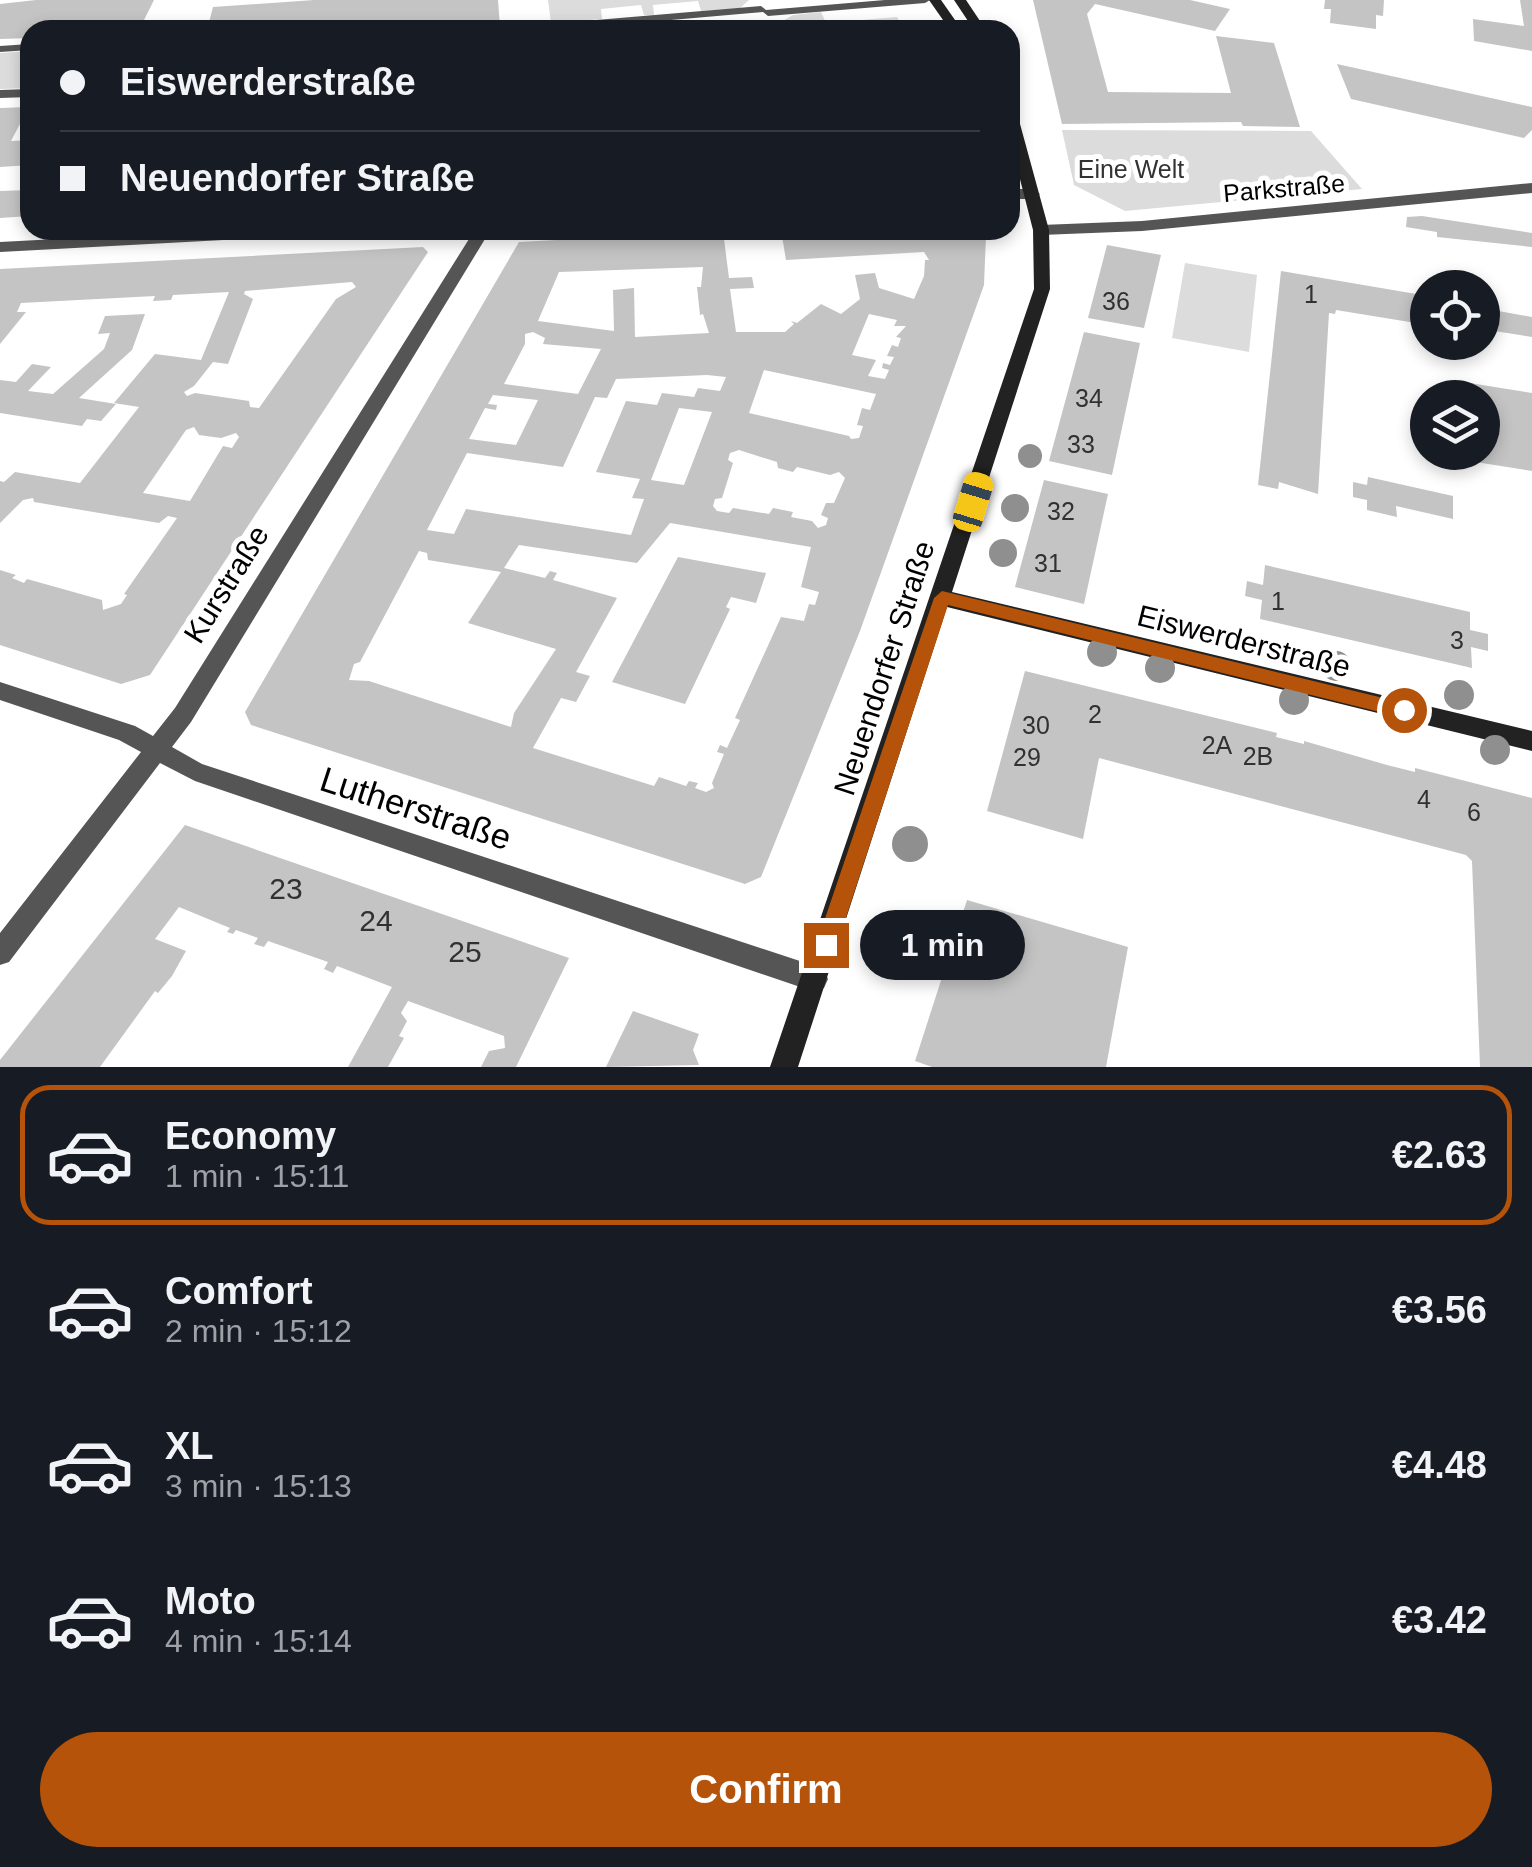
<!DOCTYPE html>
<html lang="en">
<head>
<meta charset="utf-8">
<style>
	body { margin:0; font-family:Arial,sans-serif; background:#20242c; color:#f1f3f6; height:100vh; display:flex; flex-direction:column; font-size:38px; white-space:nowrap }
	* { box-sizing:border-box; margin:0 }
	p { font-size:32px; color:#9ea1a6 }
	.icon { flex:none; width:55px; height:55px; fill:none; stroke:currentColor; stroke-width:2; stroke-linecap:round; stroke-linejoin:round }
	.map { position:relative; height:1067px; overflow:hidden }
	.side { display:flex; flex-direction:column; background:#171b24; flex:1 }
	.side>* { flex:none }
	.guide { position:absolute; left:20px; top:20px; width:1000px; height:220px; border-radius:30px; box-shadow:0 5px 15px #0003; display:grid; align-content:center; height:220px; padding:0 40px; background:#171b24 }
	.tools { position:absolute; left:1410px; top:270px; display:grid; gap:20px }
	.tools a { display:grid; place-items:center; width:90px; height:90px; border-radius:50%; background:#171b24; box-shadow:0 5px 15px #0003; font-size:50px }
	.end { position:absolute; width:45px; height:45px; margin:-22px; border:12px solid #b45309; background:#fff; box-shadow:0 0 0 5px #fff }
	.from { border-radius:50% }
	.bubble { position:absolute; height:70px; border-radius:35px; background:#171b24; box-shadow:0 5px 15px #0003; font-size:32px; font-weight:700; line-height:70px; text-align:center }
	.car { position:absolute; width:30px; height:60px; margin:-30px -15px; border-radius:12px; box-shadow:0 0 8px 2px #0007; background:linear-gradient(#f5c518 24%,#345 0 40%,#f5c518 0 76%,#345 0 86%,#f5c518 0) }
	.guide b { display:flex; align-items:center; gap:35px; height:95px; font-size:38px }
	.guide b+b { border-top:2px solid #363941 }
	.guide i { width:25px; height:25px; background:#f1f3f6 }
	ul { padding:18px 0 0; list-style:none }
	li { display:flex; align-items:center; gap:30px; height:140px; margin:0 20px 15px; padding:0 20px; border:5px solid transparent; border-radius:30px }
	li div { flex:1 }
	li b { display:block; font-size:38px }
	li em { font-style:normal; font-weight:700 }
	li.active { border-color:#b45309 }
	li>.icon { width:90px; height:90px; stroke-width:1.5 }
	.cta { display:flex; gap:20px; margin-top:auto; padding:20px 40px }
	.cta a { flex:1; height:115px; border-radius:60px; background:#b45309; color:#fff; font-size:40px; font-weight:700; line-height:115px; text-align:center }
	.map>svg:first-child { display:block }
	.green { fill:#dcdcdc }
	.building { fill:#c4c4c4; fill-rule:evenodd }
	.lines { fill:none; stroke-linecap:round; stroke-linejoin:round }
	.lane { fill:#555; fill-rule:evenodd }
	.street { fill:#555; fill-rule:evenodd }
	.secondary { fill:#222; fill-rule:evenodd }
	.tree { fill:#8f8f8f }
	.route { fill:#b45309 }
	.labels { text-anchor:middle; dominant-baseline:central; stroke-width:10; stroke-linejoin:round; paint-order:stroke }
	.far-park-label { font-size:25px; fill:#333; stroke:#fff }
	.far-street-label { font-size:25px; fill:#000; stroke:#fff }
	.number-label { font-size:25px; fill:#313131 }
	.street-label { font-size:30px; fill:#000; stroke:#fff }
	.near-number-label { font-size:30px; fill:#313131 }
	.near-street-label { font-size:35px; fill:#000; stroke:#fff }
</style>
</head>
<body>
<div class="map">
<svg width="1532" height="1067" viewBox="0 0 1532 1067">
	<rect width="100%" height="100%" fill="#fff"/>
	<g class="green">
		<path d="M548 0H749L740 8 701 11 698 1 653 5 654 15H644L641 5 601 9 602 19 551 23Z"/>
		<path d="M821 12 826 23 897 17 903 27 784 30 781 22 793 15Z"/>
		<path d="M30 51V88L0 89V53Z"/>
		<path d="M1062 130 1311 131 1362 189 1125 211 1074 185Z"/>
		<path d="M1185 263 1257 275 1249 352 1172 338Z"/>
	</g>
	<g class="building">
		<path d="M36 0H154L139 30H30V38L0 39V4Z"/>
		<path d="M314 0H498L500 27 207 30 213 7Z"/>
		<path d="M1033 0H1190L1230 9 1215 31 1095 4 1087 14 1108 92 1231 93 1216 36 1274 43 1300 127 1243 126 1241 122 1062 124Z"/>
		<path d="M1325 0H1384L1383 16 1376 15V29L1330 23 1331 9H1324Z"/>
		<path d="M1520 0H1532V51L1474 41 1473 19 1524 26Z"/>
		<path d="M687 21 690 30H628L627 25Z"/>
		<path d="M1337 64 1532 107V130L1524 138 1351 99Z"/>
		<path d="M29 107 11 141 30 140V165L0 167V108Z"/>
		<path d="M30 190V216L0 218V191Z"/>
		<path d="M1422 216 1532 233V247L1437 237V232L1406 227 1407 217Z"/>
		<path d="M781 230H974L986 236 984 285 860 631 761 877 745 884 251 725 245 712 519 242 723 231 729 278 752 277 754 288 730 289 736 332H785L794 324 791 321 797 323 821 304 841 314 860 299 855 275 875 273 879 288 914 299 924 276 925 260H929L924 252 786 260ZM703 267 701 287H697L700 315 703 314 709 333 635 337 634 288 613 290 614 331 538 321 559 272ZM869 314 897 320 894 326H906L896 337 901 338 898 347 892 345 887 356 894 357 890 365 883 363 882 368 889 370 885 379 868 376 876 360 852 355ZM533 332 545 338 543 344 601 349 578 394 504 384 525 344V334ZM764 370 876 394 870 410 862 408 857 425 863 426 859 438 851 439 849 436 749 413ZM707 375 726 377 720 391 698 388 694 397 662 393 657 405 626 401 596 472 640 479 632 498 644 499 631 535 466 509 454 534 427 530 467 453 563 467 595 397 607 398 616 379ZM493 395 538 400 516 445 469 439 485 408 496 410 497 405 488 404ZM679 408 712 412 684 485 651 480ZM739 450 777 462 778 468 793 472 797 467 830 475 839 472 845 478 834 503H826L821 515 828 518 826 525 818 528 812 521 791 517 793 512 773 508 769 514 733 508 729 513 717 511 713 506 715 499 722 498 733 463 728 460 730 453ZM670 523 811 547 801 587 819 592 815 605 809 604 804 621 781 617 735 718 740 720 727 748 720 745 717 752 724 754 712 783 714 788 706 792 695 788 698 783 689 781 686 786 659 777 654 786 533 748 561 698 576 702 590 676 576 672 617 598 553 580 557 573 550 571 545 578 504 568 519 545 637 563ZM419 551 427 553 428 560 501 572 468 623 556 649 514 713 511 727 369 681 349 680 354 664 360 662Z"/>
		<path d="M1107 245 1161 255 1144 328 1088 318Z"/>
		<path d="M423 247 428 252 150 675 121 684 0 645V570L16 575 12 578 24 583 27 579 102 600 103 610 121 604 127 595 124 594 177 518 168 516 159 523 34 502 33 498 23 500 0 523V481L4 482 15 472 80 483 139 407 114 403 155 354 201 360 229 292 173 295 171 300 153 301 155 296 21 303 17 312H26L0 344V269ZM352 282 356 287 336 299 259 408 250 407 249 401 195 393 187 396 184 392 194 386 213 362 228 364 253 299 244 294 245 291ZM194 427 199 435 221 438 236 433 239 437 232 448 223 446 190 501 143 493 186 430Z"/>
		<path d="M1281 271 1428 296V325L1336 310 1335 314 1329 313 1318 494 1279 482 1278 489 1258 485Z"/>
		<path d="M1482 308 1532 317V337L1482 329Z"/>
		<path d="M145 314 132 350 79 398 116 404 101 421 87 419 82 426 0 413V380L16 382 32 364 51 367 28 391 53 394 104 349 110 333 98 334 105 316Z"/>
		<path d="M1084 332 1140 343 1112 475 1049 461Z"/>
		<path d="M1451 380 1532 393V471L1463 460 1462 452H1482V398H1454Z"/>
		<path d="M1368 477 1453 496V519L1396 506 1397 517 1367 510V500L1353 497V482L1367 485Z"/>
		<path d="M1044 480 1108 494 1084 604 1015 587Z"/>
		<path d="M678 557 766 573 756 603 731 597 726 607 730 609 685 704 612 682Z"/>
		<path d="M1265 565 1470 612V630L1488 634V651L1471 647 1472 668 1260 619 1262 600 1245 596 1247 581 1263 585Z"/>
		<path d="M1025 671 1277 733 1276 737 1304 744V741L1387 765 1415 772V768L1532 798V1067H1480L1472 861 1466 855 1099 758 1083 839 987 811Z"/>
		<path d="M185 825 569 958 516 1067H481L489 1051 505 1048 504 1036 408 1001 401 1013 407 1021 399 1036 404 1038 388 1067H348L392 987 337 966 333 973 324 969 328 962 268 941 264 947 254 944 258 938 236 930 233 934 227 932 230 928 179 907 155 939 186 951 172 976 158 993 155 991 100 1067H0V1060Z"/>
		<path d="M967 900 1128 947 1106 1067H932L915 1061Z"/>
		<path d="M633 1011 699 1034 693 1050 699 1065 606 1067Z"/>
	</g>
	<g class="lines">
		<g class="lane">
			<path d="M885 0H930L925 3 768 16 763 12 556 30H544L543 27 549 24 761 6 766 10Z"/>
			<path d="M30 44V50L0 52V46Z"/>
			<path d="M30 89V97L0 98V90Z"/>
		</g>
		<g class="street">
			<path d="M1532 183V193L1142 231 1041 235 1033 230 1041 225 1142 221Z"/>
			<path d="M1010 189H1032L1040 194 1032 199H1010Z"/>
			<path d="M228 230H325L317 235 0 252V242Z"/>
			<path d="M470 230H486L485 239 191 722 172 747 202 764 815 966 824 970 828 979 824 988 815 992 195 781 160 763 9 962 0 965V933L141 752 119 740 0 700V682L135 726 153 736 175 708 469 239Z"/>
		</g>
		<g class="secondary">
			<path d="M929 0H941L962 30H950Z"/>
			<path d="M954 0H966L986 30H974Z"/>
			<path d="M1010 109 1017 113 1049 230 1050 289 952 592 1532 731V751L947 607 798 1067H770L1034 289 1033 230 1010 140Z"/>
		</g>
	</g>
	<g class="tree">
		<circle cx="1030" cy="456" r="12"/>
		<circle cx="1015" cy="508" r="14"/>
		<circle cx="1003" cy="553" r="14"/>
		<circle cx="1102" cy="652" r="15"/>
		<circle cx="1336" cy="666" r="15"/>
		<circle cx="1160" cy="668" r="15"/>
		<circle cx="1459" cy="695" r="15"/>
		<circle cx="1294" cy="700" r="15"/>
		<circle cx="1495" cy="750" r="15"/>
		<circle cx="910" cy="844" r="18"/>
	</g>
	<path class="route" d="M942 591 1404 703 1413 710 1404 718 948 605 837 945 826 955 816 945 934 598Z"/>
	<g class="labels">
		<g class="far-park-label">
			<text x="1131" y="169">Eine Welt</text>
		</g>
		<g class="far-street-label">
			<text transform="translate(1284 188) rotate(-5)">Parkstraße</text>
		</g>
		<g class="number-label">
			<text x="1311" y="294">1</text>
			<text x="1116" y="301">36</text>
			<text x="1089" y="398">34</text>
			<text x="1081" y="444">33</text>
			<text x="1061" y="511">32</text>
			<text x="1048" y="563">31</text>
			<text x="1278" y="601">1</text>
			<text x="1457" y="640">3</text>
			<text x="1095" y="714">2</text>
			<text x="1036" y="725">30</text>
			<text x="1217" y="745">2A</text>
			<text x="1258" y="756">2B</text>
			<text x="1027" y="757">29</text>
			<text x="1424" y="799">4</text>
			<text x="1474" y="812">6</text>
		</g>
		<g class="street-label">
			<text transform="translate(226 584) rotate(-58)">Kurstraße</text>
			<text transform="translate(1244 641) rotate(14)">Eiswerderstraße</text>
			<text transform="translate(884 668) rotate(-72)">Neuendorfer Straße</text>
		</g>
		<g class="near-number-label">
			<text x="286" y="888">23</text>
			<text x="376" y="920">24</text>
			<text x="465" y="951">25</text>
		</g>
		<g class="near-street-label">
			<text transform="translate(416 808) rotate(18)">Lutherstraße</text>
		</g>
	</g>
</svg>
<div class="tools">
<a><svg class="icon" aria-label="locate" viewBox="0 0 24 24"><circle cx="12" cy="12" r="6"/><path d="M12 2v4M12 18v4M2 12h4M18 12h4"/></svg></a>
<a><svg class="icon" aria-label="layers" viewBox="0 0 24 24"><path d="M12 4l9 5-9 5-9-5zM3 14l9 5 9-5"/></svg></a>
</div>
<i class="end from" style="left:1404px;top:710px"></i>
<i class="end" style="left:826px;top:945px"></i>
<div class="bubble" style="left:860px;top:910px;width:165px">1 min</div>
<i class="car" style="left:973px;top:502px;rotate:17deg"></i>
<div class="guide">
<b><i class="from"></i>Eiswerderstraße</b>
<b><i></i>Neuendorfer Straße</b>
</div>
</div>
<section class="side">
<ul>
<li class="active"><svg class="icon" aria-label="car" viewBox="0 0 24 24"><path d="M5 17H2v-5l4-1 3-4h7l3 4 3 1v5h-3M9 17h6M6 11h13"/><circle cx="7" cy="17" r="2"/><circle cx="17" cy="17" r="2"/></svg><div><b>Economy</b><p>1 min · 15:11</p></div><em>€2.63</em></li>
<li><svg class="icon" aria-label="car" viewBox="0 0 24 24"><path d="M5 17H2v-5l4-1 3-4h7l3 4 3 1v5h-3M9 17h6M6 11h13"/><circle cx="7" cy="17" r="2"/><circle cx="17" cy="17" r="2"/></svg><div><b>Comfort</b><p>2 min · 15:12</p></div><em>€3.56</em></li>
<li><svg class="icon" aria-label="car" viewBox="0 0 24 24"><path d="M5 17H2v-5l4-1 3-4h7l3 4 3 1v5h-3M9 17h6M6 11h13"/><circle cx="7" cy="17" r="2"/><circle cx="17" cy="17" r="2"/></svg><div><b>XL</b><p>3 min · 15:13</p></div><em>€4.48</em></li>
<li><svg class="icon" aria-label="car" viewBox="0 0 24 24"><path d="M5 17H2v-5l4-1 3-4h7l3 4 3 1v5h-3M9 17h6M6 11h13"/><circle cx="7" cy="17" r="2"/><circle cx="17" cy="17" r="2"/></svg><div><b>Moto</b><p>4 min · 15:14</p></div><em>€3.42</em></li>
</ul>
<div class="cta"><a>Confirm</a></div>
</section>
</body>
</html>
